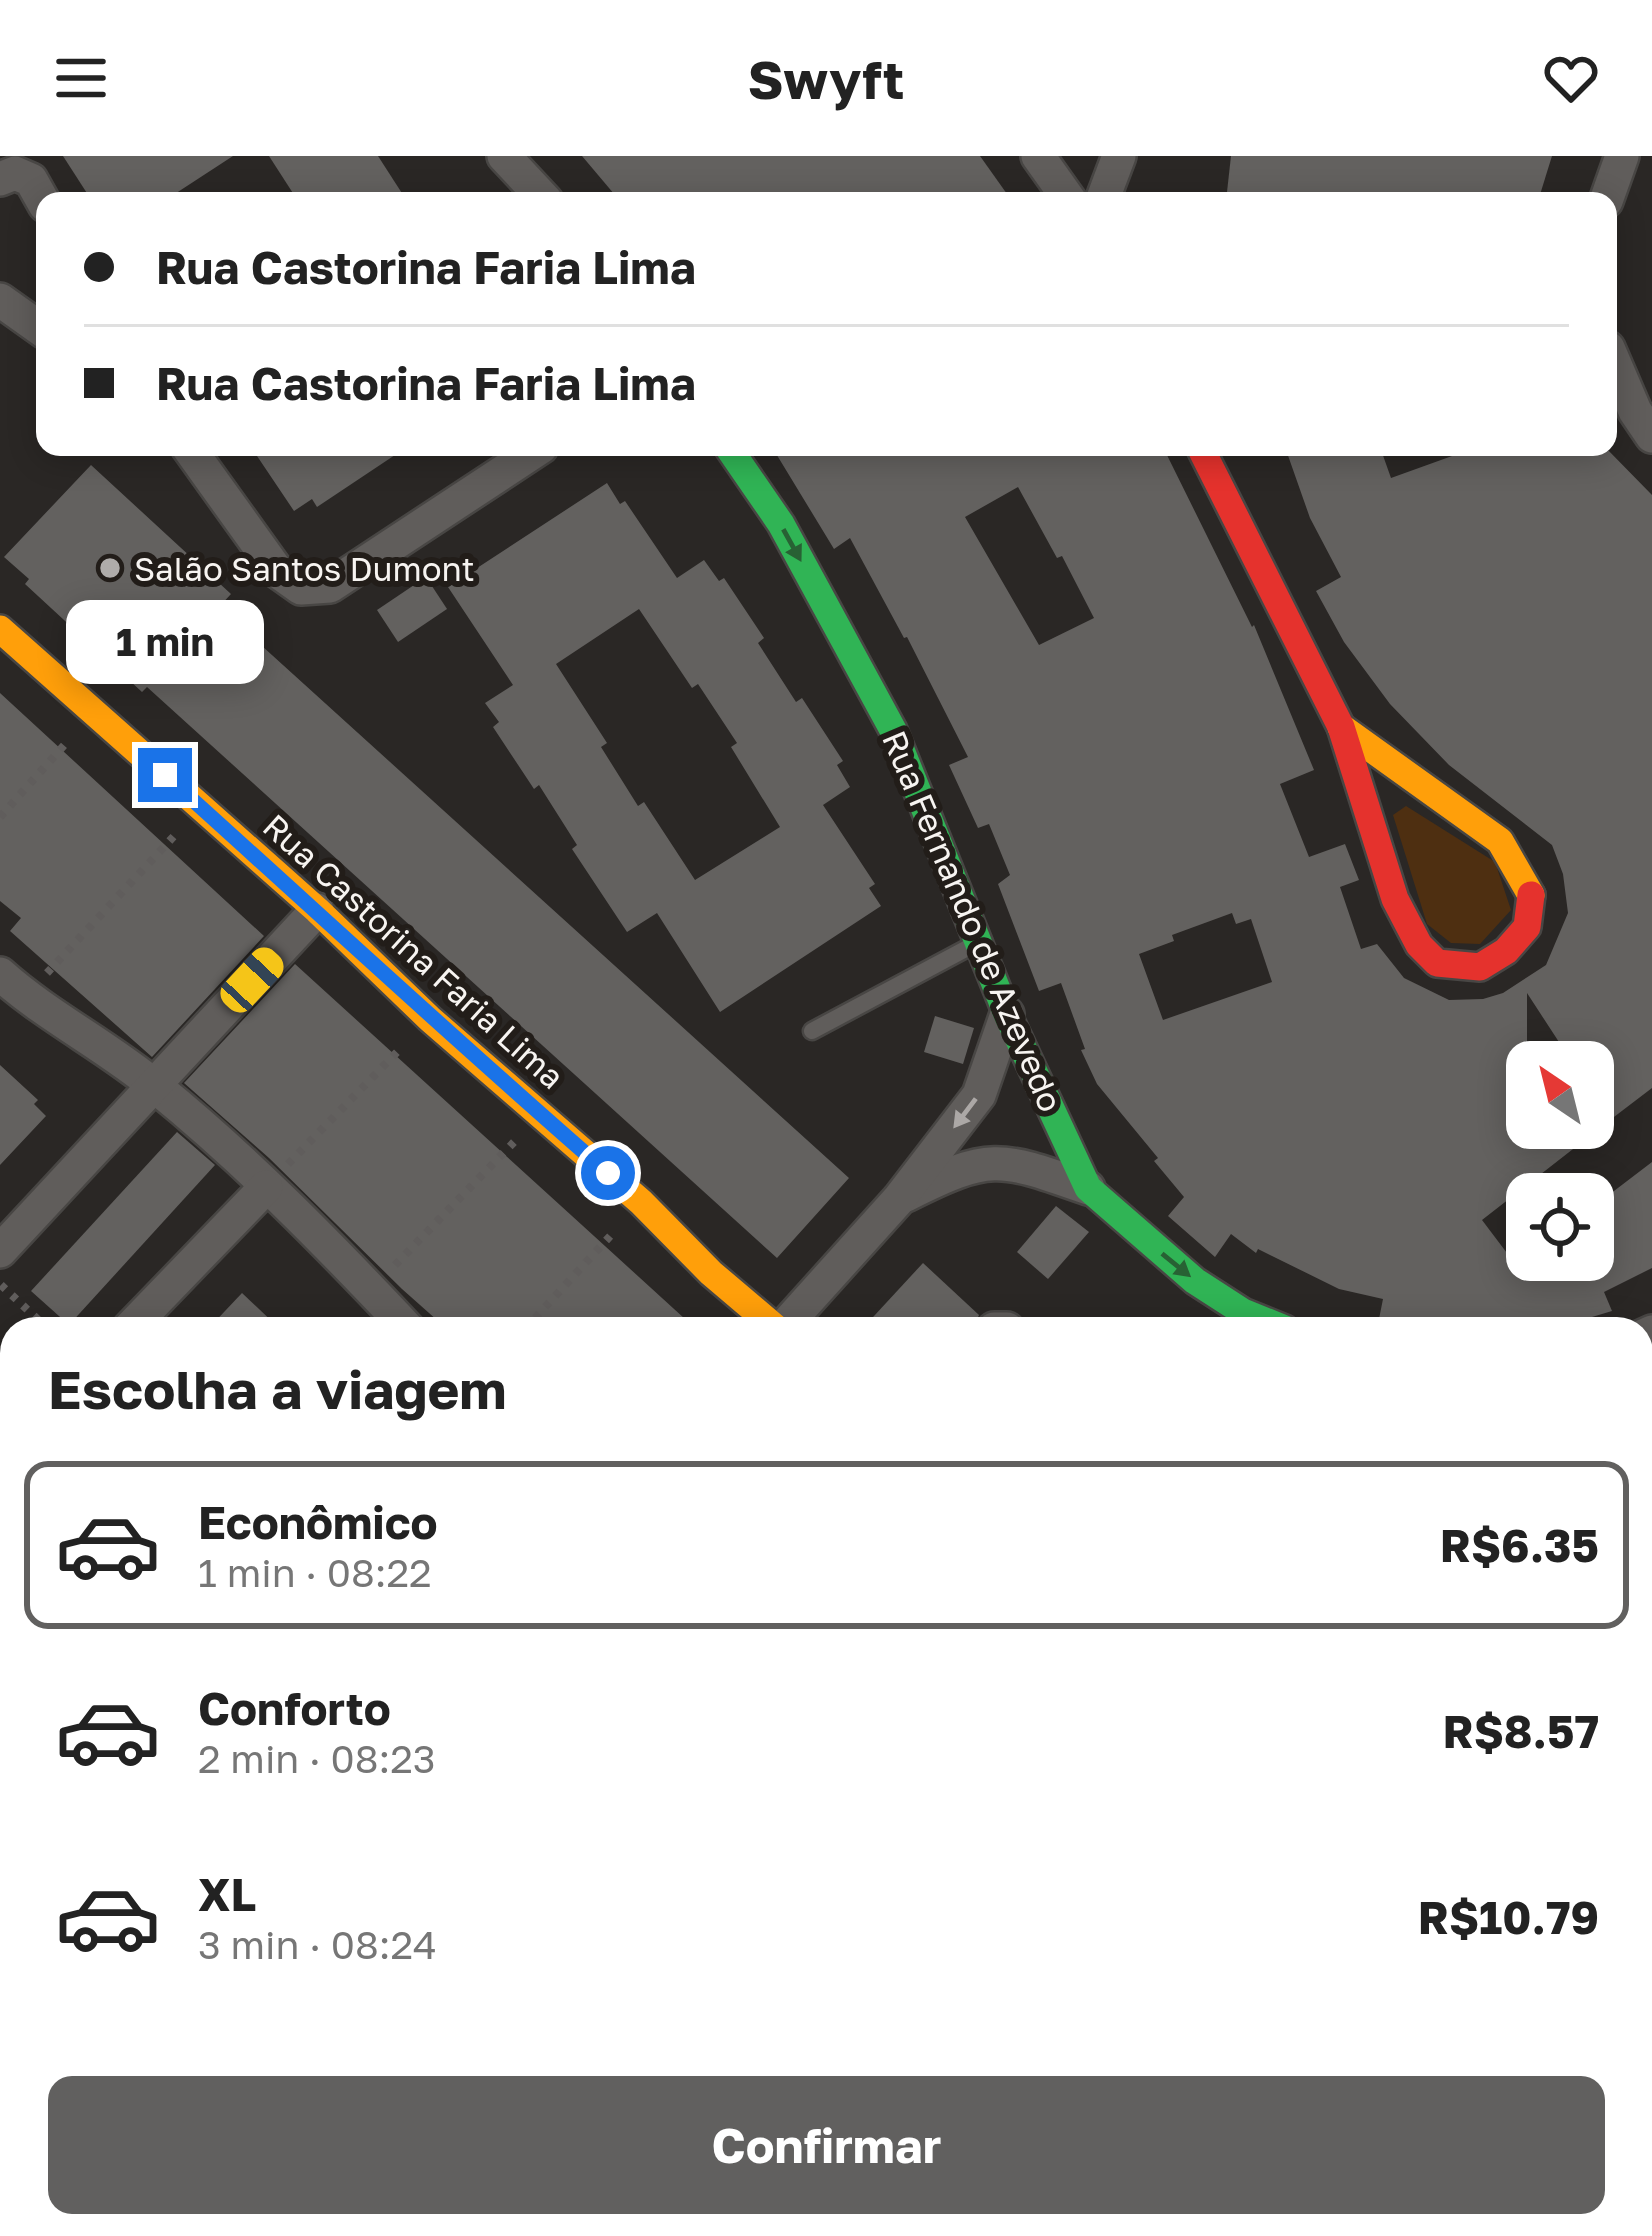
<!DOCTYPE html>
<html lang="pt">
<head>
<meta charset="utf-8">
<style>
	body { margin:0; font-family:"Golos Text",sans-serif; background:#f6f6f6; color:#222; height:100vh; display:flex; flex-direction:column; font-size:45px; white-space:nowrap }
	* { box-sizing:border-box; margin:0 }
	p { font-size:39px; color:#767676 }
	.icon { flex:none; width:66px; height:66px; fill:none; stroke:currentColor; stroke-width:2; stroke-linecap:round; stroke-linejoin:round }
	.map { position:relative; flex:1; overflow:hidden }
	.drawer { position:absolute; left:0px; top:1161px; width:1653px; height:921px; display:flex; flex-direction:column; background:#fff; border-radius:36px 36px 0 0; box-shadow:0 6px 30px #0003 }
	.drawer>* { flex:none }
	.guide { position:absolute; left:36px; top:36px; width:1581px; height:264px; border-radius:24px; box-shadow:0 6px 30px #0003; display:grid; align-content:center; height:264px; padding:0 48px; background:#fff }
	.needle { width:78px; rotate:325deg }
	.buttons { position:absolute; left:1506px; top:885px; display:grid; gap:24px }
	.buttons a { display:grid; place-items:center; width:108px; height:108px; border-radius:24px; background:#fff; box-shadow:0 6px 30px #0003; font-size:60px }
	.end { position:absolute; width:54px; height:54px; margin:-27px; border:15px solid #1a73e8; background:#fff; box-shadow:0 0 0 6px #fff }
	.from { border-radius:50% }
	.bubble { position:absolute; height:84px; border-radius:24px; background:#fff; box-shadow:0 6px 30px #0003; font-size:39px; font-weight:700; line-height:84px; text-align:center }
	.car { position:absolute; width:36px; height:72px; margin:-36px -18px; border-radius:15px; box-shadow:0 0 9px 3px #0007; background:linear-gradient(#f5c518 24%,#345 0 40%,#f5c518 0 76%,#345 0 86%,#f5c518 0) }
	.guide b { display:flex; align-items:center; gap:42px; height:114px; font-size:45px }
	.guide b+b { border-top:3px solid #e0e0e0 }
	.guide i { width:30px; height:30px; background:#222 }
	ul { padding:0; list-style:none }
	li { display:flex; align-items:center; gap:36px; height:168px; margin:0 24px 18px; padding:0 24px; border:6px solid transparent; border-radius:24px }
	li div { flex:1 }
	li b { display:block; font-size:45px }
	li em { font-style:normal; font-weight:700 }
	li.current { border-color:#61605f }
	li>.icon { width:108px; height:108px; stroke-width:1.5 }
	h2 { padding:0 48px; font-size:54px; line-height:144px }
	.action { display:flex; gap:24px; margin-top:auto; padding:24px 48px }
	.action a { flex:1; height:138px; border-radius:24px; background:#61605f; color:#fff; font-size:48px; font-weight:700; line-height:138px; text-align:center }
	header { display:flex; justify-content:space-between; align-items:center; height:156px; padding:0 48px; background:#fff; font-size:54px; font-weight:700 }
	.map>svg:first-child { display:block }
	.green { fill:#4e2f11 }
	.building { fill:#63615f; fill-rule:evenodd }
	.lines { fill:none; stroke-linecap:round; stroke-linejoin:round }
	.lane-casing { stroke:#484644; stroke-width:21 }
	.street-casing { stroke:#484644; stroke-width:38 }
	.fast-casing { stroke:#484644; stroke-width:32 }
	.slow-casing { stroke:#484644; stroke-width:32 }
	.jam-casing { stroke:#484644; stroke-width:32 }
	.path { stroke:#605d5c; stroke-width:8; stroke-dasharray:6 9; stroke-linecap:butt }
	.lane { stroke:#605d5b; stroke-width:16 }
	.street { stroke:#605d5b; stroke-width:33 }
	.fast { stroke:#30b455; stroke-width:27 }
	.slow { stroke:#ff9f0a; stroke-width:27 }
	.jam { stroke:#e5322d; stroke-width:27 }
	.oneway { fill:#286134 }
	.oneway2 { fill:#aca8a6 }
	.route { stroke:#1a73e8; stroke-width:15 }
	.poi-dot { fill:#afacaa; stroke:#221d19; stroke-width:4.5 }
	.labels { text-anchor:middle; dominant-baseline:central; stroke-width:12; stroke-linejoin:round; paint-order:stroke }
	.poi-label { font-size:33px; fill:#f7f4f1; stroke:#221d19; text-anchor:start }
	.street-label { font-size:33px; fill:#f7f4f1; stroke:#221d19 }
</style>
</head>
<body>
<header><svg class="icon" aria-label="menu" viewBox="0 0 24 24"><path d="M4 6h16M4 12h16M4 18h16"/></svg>Swyft<svg class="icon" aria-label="heart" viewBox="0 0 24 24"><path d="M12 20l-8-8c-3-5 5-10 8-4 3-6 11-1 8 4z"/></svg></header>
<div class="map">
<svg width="1652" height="2080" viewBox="0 0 1652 2080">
	<rect width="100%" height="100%" fill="#2a2725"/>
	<g class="green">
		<path d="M1406 650 1495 706 1511 754 1480 788 1451 787 1427 768 1393 659Z"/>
		<path d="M0 1608 12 1621V2070H420L429 2080H0Z"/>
		<path d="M1004 2070H1205L1196 2080H995Z"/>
	</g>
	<g class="building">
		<path d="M63 0H233L164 45H92Z"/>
		<path d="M269 0H378L407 45H298Z"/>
		<path d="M582 0H980L1012 45H620Z"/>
		<path d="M1231 0H1552L1538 45H1226Z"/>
		<path d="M251 291H407L317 351 312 343 294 355Z"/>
		<path d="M772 291H1163L1252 471 1254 469 1314 614 1280 628 1309 701 1345 688 1359 724 1340 731 1361 793 1377 788 1404 822 1449 844 1483 843 1503 837 1546 809 1568 757 1563 718 1552 689 1449 609 1390 548 1344 486 1316 435 1341 421 1310 362 1285 291H1380L1391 322 1477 291H1605L1652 339V932L1610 964 1593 938V906H1572L1527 837V972H1600L1482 1064 1516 1109 1523 1104H1593V1051L1652 1006V1112L1604 1136 1612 1155 1552 1173H1377L1383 1143 1339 1133 1258 1093 1256 1097 1231 1078 1215 1101 1168 1060 1184 1041 1154 1005 1158 1002 1097 928 1081 894 1085 893 1061 827 1039 835 998 728 1010 719 989 668 978 672 949 609 968 601 907 481 904 482 850 382 834 393ZM1018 331 1057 402 1062 400 1094 462 1039 489 965 361ZM1232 757 1236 768 1251 763 1272 826 1163 864 1139 798 1174 785 1172 779Z"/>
		<path d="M91 309 231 438 219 451 849 1022 777 1102 147 531 142 536 25 428 29 423 4 401Z"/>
		<path d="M607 327 620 348 625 345 677 422 704 404 719 425 724 422 764 482 758 487 796 546 802 542 843 605 837 609 850 631 823 649 875 728 869 732 881 750 720 856 657 757 627 776 572 693 577 689 539 629 534 633 493 571 499 566 485 547 513 529 448 431ZM639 453 692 532 698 528 737 587 731 591 780 671 695 724 644 646 638 650 601 591 607 587 556 508Z"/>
		<path d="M426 421 447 453 398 486 377 454Z"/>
		<path d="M0 537 264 780 152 901 10 775 21 762 0 745Z"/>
		<path d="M295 808 594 1080 696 1173H447L402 1133 269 1002 184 927Z"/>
		<path d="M935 860 974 872 963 908 924 896Z"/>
		<path d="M0 909 38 944 34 948 46 960 0 1009Z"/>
		<path d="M177 976 215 1009 69 1169 31 1135Z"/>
		<path d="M1056 1050 1089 1076 1048 1123 1017 1096Z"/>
		<path d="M923 1107 979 1159 973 1173H862Z"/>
		<path d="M242 1137 280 1173H208Z"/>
	</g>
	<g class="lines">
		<defs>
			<g id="lane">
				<path d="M812 875 975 788"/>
				<path d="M1641 1294 1652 1295"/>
				<path d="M242 2080 251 2070"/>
			</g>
			<g id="street">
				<path d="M504 0 546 45"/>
				<path d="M1038 0 1070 45"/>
				<path d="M0 23 15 17 31 24 45 49"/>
				<path d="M1102 45 1119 0"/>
				<path d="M1606 45 1622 0"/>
				<path d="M0 144 45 176"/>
				<path d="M1608 192 1635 255 1652 280"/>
				<path d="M188 291 277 415 301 432 330 430 541 291"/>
				<path d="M0 818C48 861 107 890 156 931 246 1004 329 1089 408 1173"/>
				<path d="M906 1039C991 996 1000 1001 1088 1032"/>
				<path d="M0 1095 317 754"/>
				<path d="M129 1173 266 1031"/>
				<path d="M782 1173 899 1043 979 939 1007 858"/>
				<path d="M994 1173H1007"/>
				<path d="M1641 1181 1652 1176"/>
				<path d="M0 1559 12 1572"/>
				<path d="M1641 1757 1652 1767"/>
				<path d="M1641 2020 1652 2030"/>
				<path d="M462 2070 471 2080"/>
				<path d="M886 2070 897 2080"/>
				<path d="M1308 2070 1319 2080"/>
				<path d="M1518 2070 1529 2080"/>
				<path d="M960 2080 969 2070"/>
				<path d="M1227 2080 1236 2070"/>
			</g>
			<path id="fast" d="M728 291 781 368 893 574 1007 858 1088 1032 1195 1125 1243 1156 1285 1173"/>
			<g id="slow">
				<path d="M0 473 317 754 430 863 641 1046 711 1117 777 1173"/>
				<path d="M1341 571 1500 685 1531 739"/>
			</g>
			<path id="jam" d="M1200 291 1341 571 1395 743 1419 789 1437 807 1480 811 1506 795 1527 771 1531 739"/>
		</defs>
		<use href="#lane" class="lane-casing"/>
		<use href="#street" class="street-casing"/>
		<use href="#fast" class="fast-casing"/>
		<use href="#slow" class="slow-casing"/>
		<use href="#jam" class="jam-casing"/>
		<g class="path">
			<path d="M0 661 67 586"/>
			<path d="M47 817 175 679"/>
			<path d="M288 1008 403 890"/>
			<path d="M395 1109 514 986"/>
			<path d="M1 1129 48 1173"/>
			<path d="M525 1173 613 1077"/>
			<path d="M0 1309 12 1296"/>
		</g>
		<use href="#lane" class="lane"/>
		<use href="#street" class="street"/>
		<use href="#fast" class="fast"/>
		<use href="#slow" class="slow"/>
		<use href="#jam" class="jam"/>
	</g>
	<defs><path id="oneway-solid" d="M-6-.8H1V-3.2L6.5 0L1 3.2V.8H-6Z" transform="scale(3)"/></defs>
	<g class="oneway">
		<use href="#oneway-solid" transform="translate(792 389) rotate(61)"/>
		<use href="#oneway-solid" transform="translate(1176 1109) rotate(39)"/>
	</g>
	<use class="oneway2" href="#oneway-solid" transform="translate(965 957) rotate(127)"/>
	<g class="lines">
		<path class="route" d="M165 619C313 752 458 887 608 1017"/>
	</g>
	<circle class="poi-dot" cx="110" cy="412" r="12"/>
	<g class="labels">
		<g class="poi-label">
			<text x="134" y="412">Salão Santos Dumont</text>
		</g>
		<g class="street-label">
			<text transform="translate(973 765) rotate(67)">Rua Fernando de Azevedo</text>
			<text transform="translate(414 795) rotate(42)">Rua Castorina Faria Lima</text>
		</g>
	</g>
</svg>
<div class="buttons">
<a><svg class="needle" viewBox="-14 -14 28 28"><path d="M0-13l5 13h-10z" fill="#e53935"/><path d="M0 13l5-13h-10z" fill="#767676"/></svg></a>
<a><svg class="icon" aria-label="locate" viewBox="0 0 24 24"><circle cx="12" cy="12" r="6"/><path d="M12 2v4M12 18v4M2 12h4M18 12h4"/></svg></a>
</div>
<i class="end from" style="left:608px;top:1017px"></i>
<i class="end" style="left:165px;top:619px"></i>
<div class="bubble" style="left:66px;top:444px;width:198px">1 min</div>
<i class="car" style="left:252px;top:824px;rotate:43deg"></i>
<div class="guide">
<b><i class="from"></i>Rua Castorina Faria Lima</b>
<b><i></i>Rua Castorina Faria Lima</b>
</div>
<section class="drawer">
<h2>Escolha a viagem</h2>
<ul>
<li class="current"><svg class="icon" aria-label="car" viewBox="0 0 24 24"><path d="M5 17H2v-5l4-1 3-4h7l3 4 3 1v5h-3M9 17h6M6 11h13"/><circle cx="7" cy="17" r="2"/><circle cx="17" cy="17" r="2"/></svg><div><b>Econômico</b><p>1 min · 08:22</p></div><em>R$6.35</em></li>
<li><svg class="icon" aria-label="car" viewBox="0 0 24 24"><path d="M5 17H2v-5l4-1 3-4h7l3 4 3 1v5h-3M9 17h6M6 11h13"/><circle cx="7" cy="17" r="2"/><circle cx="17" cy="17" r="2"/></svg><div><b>Conforto</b><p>2 min · 08:23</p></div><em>R$8.57</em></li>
<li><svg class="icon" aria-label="car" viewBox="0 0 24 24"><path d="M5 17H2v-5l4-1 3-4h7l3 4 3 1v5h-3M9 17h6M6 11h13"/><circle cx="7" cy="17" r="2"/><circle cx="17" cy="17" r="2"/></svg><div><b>XL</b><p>3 min · 08:24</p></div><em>R$10.79</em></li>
</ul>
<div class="action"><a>Confirmar</a></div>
</section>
</div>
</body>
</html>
